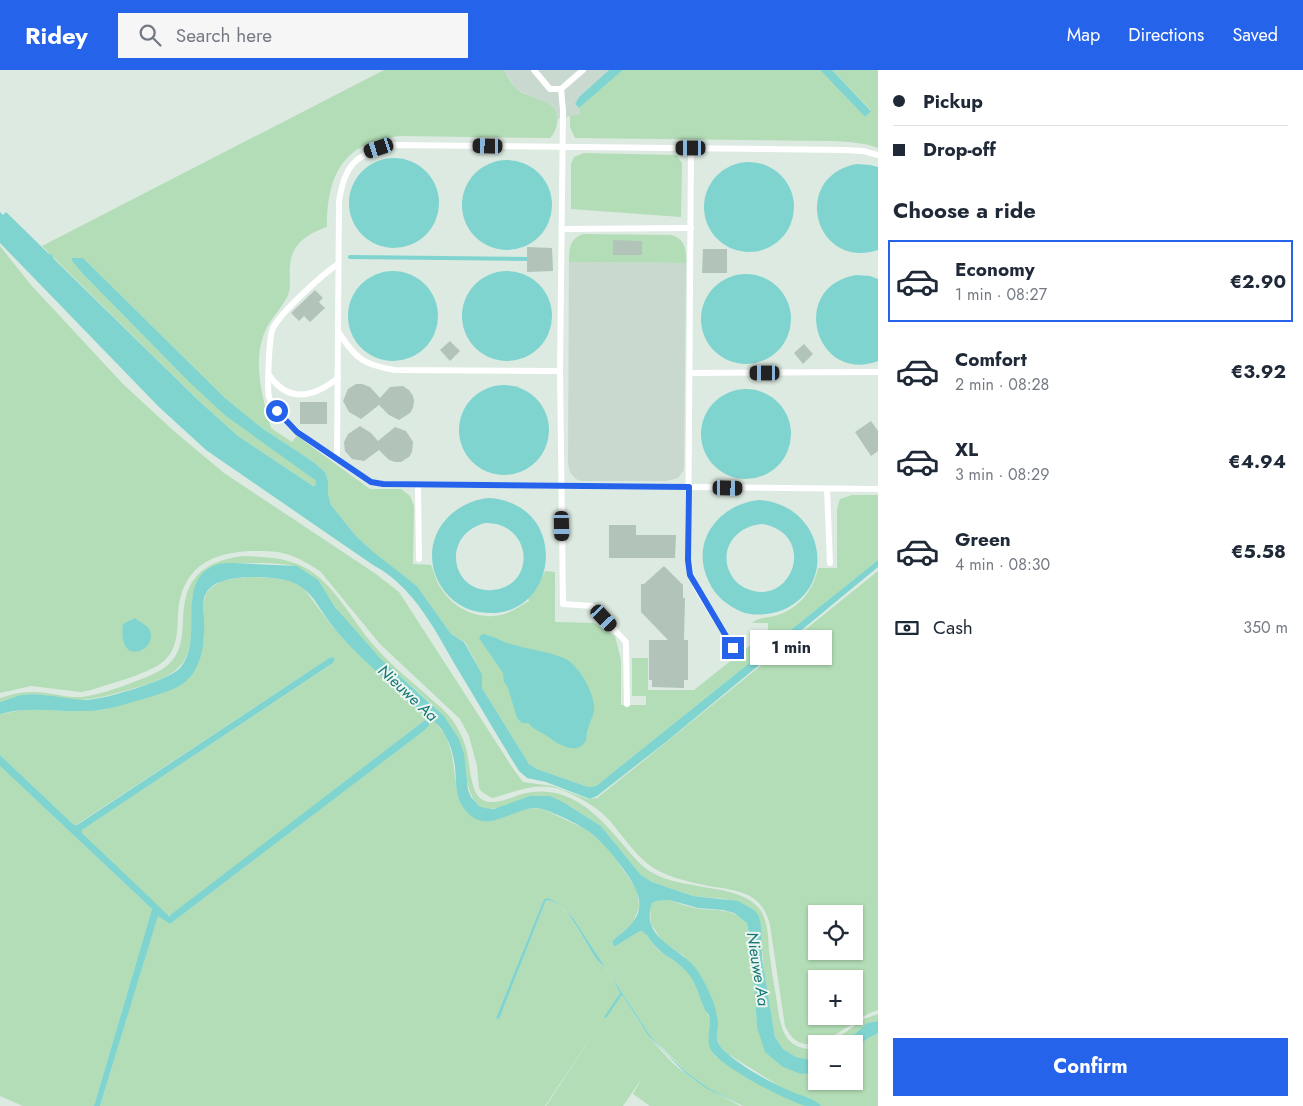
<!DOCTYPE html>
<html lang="en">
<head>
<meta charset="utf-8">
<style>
	body { margin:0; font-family:Jost,sans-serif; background:#f6f6f7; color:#1f2937; height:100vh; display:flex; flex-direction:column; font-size:19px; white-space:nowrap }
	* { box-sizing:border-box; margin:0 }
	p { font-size:16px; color:#747a83 }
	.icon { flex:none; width:28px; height:28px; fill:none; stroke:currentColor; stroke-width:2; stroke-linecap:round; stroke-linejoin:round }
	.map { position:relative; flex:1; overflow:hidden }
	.panel { display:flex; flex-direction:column; background:#fff; width:425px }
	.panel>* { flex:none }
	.hud { display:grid; align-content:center; height:110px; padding:0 15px; background:#fff }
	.controls { position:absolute; left:808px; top:835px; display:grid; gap:10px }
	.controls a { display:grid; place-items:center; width:55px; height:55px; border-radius:0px; background:#fff; box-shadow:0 1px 4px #0004; font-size:25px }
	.end { position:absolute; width:22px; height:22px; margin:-11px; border:6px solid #2563eb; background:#fff; box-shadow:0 0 0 2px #fff }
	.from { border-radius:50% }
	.bubble { position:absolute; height:35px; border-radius:0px; background:#fff; box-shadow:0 1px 4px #0004; font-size:16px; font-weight:700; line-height:35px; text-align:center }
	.car { position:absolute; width:15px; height:30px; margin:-15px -8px; border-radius:6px; box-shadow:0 0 4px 1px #0007; background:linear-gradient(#222 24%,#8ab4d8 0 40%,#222 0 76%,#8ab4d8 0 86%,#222 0) }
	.hud b { display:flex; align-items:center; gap:18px; height:48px; font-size:19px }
	.hud b+b { border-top:1px solid #e0e1e3 }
	.hud i { width:12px; height:12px; background:#1f2937 }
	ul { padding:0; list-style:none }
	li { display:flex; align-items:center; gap:15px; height:82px; margin:0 10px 8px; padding:0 5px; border:2px solid transparent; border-radius:0px }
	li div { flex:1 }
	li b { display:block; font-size:19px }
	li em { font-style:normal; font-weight:700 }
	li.on { border-color:#2563eb }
	li>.icon { width:45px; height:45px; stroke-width:1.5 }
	h2 { padding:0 15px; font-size:22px; line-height:60px }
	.pay { display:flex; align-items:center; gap:12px; height:55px; padding:0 15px; font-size:19px }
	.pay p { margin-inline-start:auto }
	.action { display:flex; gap:10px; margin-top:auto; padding:10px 15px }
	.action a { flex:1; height:58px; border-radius:0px; background:#2563eb; color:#fff; font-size:20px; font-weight:700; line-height:58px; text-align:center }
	header { display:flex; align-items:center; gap:30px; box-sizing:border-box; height:70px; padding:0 25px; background:#2563eb; color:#fff }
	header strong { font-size:24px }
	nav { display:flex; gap:28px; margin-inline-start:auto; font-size:18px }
	.search { width:350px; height:45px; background:#f6f6f7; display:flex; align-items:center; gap:12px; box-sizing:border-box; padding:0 18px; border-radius:0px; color:#747a83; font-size:19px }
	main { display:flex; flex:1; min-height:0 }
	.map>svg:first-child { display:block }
	.built { fill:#cad9d0 }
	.green { fill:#b3ddb6; fill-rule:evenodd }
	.water { fill:#7fd4d0; fill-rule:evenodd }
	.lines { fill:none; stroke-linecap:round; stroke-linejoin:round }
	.stream { stroke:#7fd4d0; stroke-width:4 }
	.building { fill:#b2c4b9 }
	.lane { stroke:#fff; stroke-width:6 }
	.route { stroke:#2563eb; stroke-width:6 }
	.labels { text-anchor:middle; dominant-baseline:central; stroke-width:4; stroke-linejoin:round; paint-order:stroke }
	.water-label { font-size:16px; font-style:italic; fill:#157876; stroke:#ecf6f0 }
</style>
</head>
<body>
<header>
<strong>Ridey</strong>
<div class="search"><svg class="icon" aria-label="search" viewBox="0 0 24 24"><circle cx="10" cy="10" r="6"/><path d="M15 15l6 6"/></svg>Search here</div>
<nav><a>Map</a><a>Directions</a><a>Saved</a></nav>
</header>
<main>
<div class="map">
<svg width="878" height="1036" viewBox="0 0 878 1036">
	<rect width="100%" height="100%" fill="#dceae1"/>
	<g class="built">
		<path d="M504 0H609L579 27 575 34 579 38 580 44 557 49 558 45 533 28 515 18Z"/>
		<path d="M569 192 686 193 684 396V400L678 408 666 411H581L576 409 570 402 568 393Z"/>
	</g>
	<g class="green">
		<path d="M384 0H504C508 6 511 15 517 19 531 31 562 29 557 54 556 59 554 64 550 68L401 66C344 71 327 104 327 157 309 163 292 173 290 195 289 204 291 213 289 222 286 233 273 246 267 257 251 289 262 326 271 358L292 372 297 366 370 419H401L410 426 414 436 413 494 431 495C434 502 436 511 440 517 453 538 476 550 501 545 511 543 520 536 529 531L528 528 538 516 545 501 555 502V552L594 553 615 566 621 590V635H646V626H632V588H648V620H694L758 569V565H768V553H752C759 547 766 548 775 546 798 539 813 522 818 498H837V439L840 429 852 425H878V490L596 716 588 717 537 699 529 694 482 618V604L465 572 451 564 417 516 372 482 356 466 331 435 328 424V411L325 402 312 391 262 358 225 328 83 188 72 191 82 203 187 310 315 410 316 415 313 416 238 366 199 331 42 176Z"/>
		<path d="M623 0H820L865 47 871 40 832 0H878V78C863 72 848 72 832 71L575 68 570 57V46L580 44 579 38Z"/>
		<path d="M584 83 676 85 682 93 681 147 571 139V94L574 87Z"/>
		<path d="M583 164 671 165C686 169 686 180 686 193L569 192C569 179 569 169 583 164Z"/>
		<path d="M0 176 31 215 123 314 175 362 224 403 376 504 399 522 514 700 523 712 553 716 588 729 597 728C691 653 784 576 878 501V940C851 947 806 1002 785 956L770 855C761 819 734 821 704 815 685 811 663 806 648 794 633 782 622 765 610 751 598 737 579 727 562 720 537 711 516 722 492 728L482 722 479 718 477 696 469 666 460 649 380 574 320 501C310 495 298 487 286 484 277 481 266 481 256 481 221 481 189 491 180 529 175 550 182 570 167 588 154 603 111 613 91 620L81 622 31 616 0 623ZM816 844H854V881H816ZM816 909H854V946H816Z"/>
		<path d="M243 486C267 487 288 487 309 500 337 517 355 556 378 580 394 598 414 613 431 629 439 636 449 644 455 654 458 659 462 666 464 672 470 687 469 714 478 726 490 740 512 726 526 723 536 721 546 721 556 723 585 730 607 755 625 777 634 787 641 797 653 803 682 820 736 814 757 836 768 847 768 865 769 880 771 895 773 911 776 926 780 953 781 981 816 979V988L811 990 796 987 783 979 775 967 764 901 759 846 726 829 693 826 652 812 641 805 601 756 563 732 546 726C534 729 492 742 483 738 462 728 468 688 458 669 442 636 405 613 379 587 364 572 350 556 337 539 323 521 320 509 299 498 288 492 249 493 235 493L192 527C192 586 194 602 132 619 113 624 95 630 75 630 58 629 39 622 22 625 15 626 7 630 0 632V628C10 625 19 622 30 622 47 621 65 628 82 627 98 626 152 607 164 598 188 581 180 555 185 531 191 500 214 490 243 486Z"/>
		<path d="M255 507 273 508 292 511 302 516 331 555 365 591 395 618 412 635 434 651 446 666 452 685 458 727 465 738 490 751 502 748 521 739 541 738 585 759 606 775 637 820 639 837 633 853 612 871 614 877 640 861C649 862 652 874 658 880 666 886 676 891 684 898 696 909 700 924 705 939 707 944 710 948 710 953 709 968 706 973 716 987L780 1025 806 1036H743L707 1017 686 1002 649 964 573 848 556 832 548 828 544 829 496 948H499L546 830C570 833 584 874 598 891 600 893 602 894 604 896 610 904 615 914 620 923L605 948 622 925C640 954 659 984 687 1005 704 1017 722 1026 740 1036H650L633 1024 642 1008 623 1036H546L598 957 545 1036H100L158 845 170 854 425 660 430 654 425 650 172 845H166L82 763V760L326 598 333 593 335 589 333 587 329 588 76 755H74L0 685V644L28 639 66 641 103 640 170 620 204 570V532L206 523 212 517 222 511 237 508Z"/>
		<path d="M0 696 152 839 94 1036H23L0 1026Z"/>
		<path d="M669 830C679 834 689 837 700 839 719 841 731 838 747 853L752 879 757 957 801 1004 816 1003V1011H854V979L867 969 878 963V1036H821L810 1028 793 1023 779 1016 728 984 720 976 717 968V945L713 935 684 886 663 872 651 854 650 838 652 833 656 831Z"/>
		<path d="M878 944V951L867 953 844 974H829L864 949Z"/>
	</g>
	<g class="water">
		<path d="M609 0H623L579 38 575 34 579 27Z"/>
		<path d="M820 0H832L871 41 865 47Z"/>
		<circle cx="394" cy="133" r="45"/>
		<circle cx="507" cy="135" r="45"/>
		<circle cx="749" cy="137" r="45"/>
		<path d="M857 94 870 95 878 97V180C814 201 790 106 857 94Z"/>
		<path d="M0 142 3 145 6 142 48 183 52 185 54 189 199 331 238 366 313 416 316 415 315 410 226 346 187 310 82 203 72 191V188H83L225 328 262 358 312 391 325 402 328 411V424L331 435 356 466 372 481 417 516 451 564 464 572 482 604V618L529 694 537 699 588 717 596 716 878 490V497L666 672 597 726 590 729 546 712 527 708 519 701C499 669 480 636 460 603 436 563 416 518 373 495L206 380 159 337 0 173Z"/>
		<circle cx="507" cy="246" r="45"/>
		<circle cx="393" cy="246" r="45"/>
		<circle cx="746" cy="249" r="45"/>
		<path d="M856 205 870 206 878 209V291C816 315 787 217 856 205Z"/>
		<circle cx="504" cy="360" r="45"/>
		<circle cx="746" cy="364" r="45"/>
		<path d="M489 428C574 434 558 556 479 542 461 539 446 527 438 511 419 471 448 432 489 428ZM485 453C533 452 537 516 493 520 451 524 440 465 485 453Z"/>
		<path d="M759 430C824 434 840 518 780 541 768 545 754 546 742 542 728 536 715 526 709 512 689 472 719 434 759 430ZM763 454C819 465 791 540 745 518 737 514 731 507 728 498 721 474 740 455 763 454Z"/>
		<path d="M235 493 297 496 318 510 335 537 380 588 444 646 459 669 464 684 468 720 471 727 479 736 484 738 494 739 530 726H550L563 732 601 756 641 805 652 812 693 826 738 831 754 840 759 846 761 856 762 888 775 967 783 979 796 987 811 990 816 988V1003L801 1004 783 997 765 982 757 957 752 879 747 853 734 843 723 840 698 838 669 830 656 831 652 833C639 869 682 878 697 900 705 912 715 932 717 946 721 963 709 968 728 984 744 998 770 1012 790 1021 801 1026 813 1027 821 1036 816 1036 810 1036 806 1036 788 1032 718 995 711 980 705 968 712 957 709 946 707 941 708 945 705 940 698 924 696 909 682 897 675 890 665 886 658 879 651 873 648 862 640 861L614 877 612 871C621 863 634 855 638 843 643 827 633 813 624 800 603 771 593 761 560 746 553 743 545 739 538 738 516 736 490 763 470 745 454 730 457 716 455 697 454 686 450 674 445 665 438 651 425 646 414 636 407 630 401 623 394 616 384 608 374 600 365 591 353 579 340 566 330 553 321 541 313 524 300 516 293 511 282 509 273 508 256 506 216 505 206 523 202 530 204 542 204 551 205 571 202 599 185 612 175 620 162 623 150 627 128 633 108 641 85 641 56 642 28 636 0 644V632C7 630 15 626 22 625 42 622 66 630 87 630 105 629 168 611 180 598 206 569 173 511 216 495 221 493 229 493 235 493Z"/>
		<path d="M135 548C139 552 148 555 150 561 158 580 117 599 123 554Z"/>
		<path d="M482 564C491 565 499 570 507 573 524 579 555 582 569 591 581 600 596 626 594 641 593 647 589 653 588 659 586 662 587 667 586 670 579 686 559 675 550 668 542 662 534 660 528 653H522L517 648 508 618 504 612 503 603 479 568Z"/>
		<path d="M333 587 335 589 333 593 82 760V763L169 846 425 650 430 654 425 660 170 854 158 846 100 1036H94L152 839 0 696V685L74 755H77L329 588Z"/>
		<path d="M548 828 556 832 573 848 649 964 666 983 686 1002 707 1017 743 1036 706 1018 685 1003 648 965 622 925 606 948 604 947 620 923C615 914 610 903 604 896 603 895 599 892 598 891 585 875 569 831 546 830L499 949 496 948 544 829Z"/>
		<path d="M878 951V963L867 969 854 979V974H844L867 953Z"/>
	</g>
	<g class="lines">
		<path class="stream" d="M350 187 530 189"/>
	</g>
	<g class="building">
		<path d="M613 170 642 171V185H613Z"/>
		<path d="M527 177 552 178 553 201 527 202Z"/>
		<path d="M703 179H727V203H702Z"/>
		<path d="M315 220 323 228 319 232 325 238 310 252 304 246 299 251 291 243Z"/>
		<path d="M450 271 460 281 450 291 440 280Z"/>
		<path d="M804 274 813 284 803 294 794 283Z"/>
		<path d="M356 314H362L370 317 380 328 390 317 403 316 409 320 413 326 414 331 413 338 410 343 399 350 389 345 379 335 361 349 349 342 343 331 348 319Z"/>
		<rect x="300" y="332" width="27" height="22"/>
		<path d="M871 351 878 361V381L871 386 855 362Z"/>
		<path d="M360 356 371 363 378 371 395 357 406 361 413 372 412 382 409 387 401 392H395L389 390 379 380 364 391 352 389 345 381 344 372 348 364Z"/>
		<path d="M609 455H636V465H676L675 488H609Z"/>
		<path d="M664 496 683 515V528H685L684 570H688V610H684V618L652 617V610H649V570H668L641 542V514H644Z"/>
	</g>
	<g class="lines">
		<g class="lane">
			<path d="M534 0 550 19H561L583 0"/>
			<path d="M561 19 563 40 560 301 563 534 592 536 626 572 627 634"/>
			<path d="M691 78 688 490 691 505 697 519 733 578"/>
			<path d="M562 159 691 158"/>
			<path d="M338 194C323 204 281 242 273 258 269 265 267 319 269 327 271 331 274 337 277 340 296 367 344 393 371 412L383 414 878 419"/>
			<path d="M339 263C356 289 364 295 395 300L560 301"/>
			<path d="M690 303 878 302"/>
			<path d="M269 305C289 334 314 327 338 308"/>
			<path d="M337 389 339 132C344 94 357 83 394 75L844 80 863 81 878 85"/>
			<path d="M418 415 419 489"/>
			<path d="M827 419 830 493"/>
		</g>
	</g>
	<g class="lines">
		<path class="route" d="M277 341 297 362 371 412 383 414 689 417 688 490 690 505 733 578"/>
	</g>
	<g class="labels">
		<g class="water-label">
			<text transform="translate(408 623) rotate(43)">Nieuwe Aa</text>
			<text transform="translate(758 899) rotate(81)">Nieuwe Aa</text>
		</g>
	</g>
</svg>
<div class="controls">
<a><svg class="icon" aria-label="locate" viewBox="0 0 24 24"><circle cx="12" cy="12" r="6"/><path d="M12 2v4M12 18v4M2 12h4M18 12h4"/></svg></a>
<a>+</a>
<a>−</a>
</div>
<i class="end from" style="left:277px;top:341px"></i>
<i class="end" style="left:733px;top:578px"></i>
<div class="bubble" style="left:750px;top:560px;width:82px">1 min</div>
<i class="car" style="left:488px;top:76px;rotate:271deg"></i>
<i class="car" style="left:379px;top:78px;rotate:252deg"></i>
<i class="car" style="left:691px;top:78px;rotate:270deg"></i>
<i class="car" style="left:765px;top:303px;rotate:270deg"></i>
<i class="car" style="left:728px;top:418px;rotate:91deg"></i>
<i class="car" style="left:562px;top:456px;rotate:179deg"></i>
<i class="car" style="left:604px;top:548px;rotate:137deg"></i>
</div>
<section class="panel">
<div class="hud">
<b><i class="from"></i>Pickup</b>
<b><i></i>Drop-off</b>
</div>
<h2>Choose a ride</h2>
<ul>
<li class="on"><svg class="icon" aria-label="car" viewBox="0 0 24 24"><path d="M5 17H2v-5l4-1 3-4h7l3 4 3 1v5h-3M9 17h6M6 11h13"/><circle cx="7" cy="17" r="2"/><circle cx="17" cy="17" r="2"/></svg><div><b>Economy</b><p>1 min · 08:27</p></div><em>€2.90</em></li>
<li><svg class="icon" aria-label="car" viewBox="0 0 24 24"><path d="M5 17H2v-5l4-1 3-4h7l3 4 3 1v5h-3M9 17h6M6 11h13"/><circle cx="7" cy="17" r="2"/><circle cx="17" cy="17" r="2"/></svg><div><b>Comfort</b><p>2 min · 08:28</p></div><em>€3.92</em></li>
<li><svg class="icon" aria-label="car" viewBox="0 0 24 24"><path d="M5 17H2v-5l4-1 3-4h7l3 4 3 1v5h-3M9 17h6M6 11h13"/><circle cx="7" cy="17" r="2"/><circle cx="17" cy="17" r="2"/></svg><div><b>XL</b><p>3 min · 08:29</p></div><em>€4.94</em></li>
<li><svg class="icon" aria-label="car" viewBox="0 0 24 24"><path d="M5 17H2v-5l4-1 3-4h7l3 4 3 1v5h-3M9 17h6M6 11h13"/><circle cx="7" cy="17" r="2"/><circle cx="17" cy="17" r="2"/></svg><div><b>Green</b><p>4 min · 08:30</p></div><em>€5.58</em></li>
</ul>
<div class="pay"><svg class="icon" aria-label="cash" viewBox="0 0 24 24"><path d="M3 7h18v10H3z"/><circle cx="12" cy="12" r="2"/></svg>Cash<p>350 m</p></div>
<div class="action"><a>Confirm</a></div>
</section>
</main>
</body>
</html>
